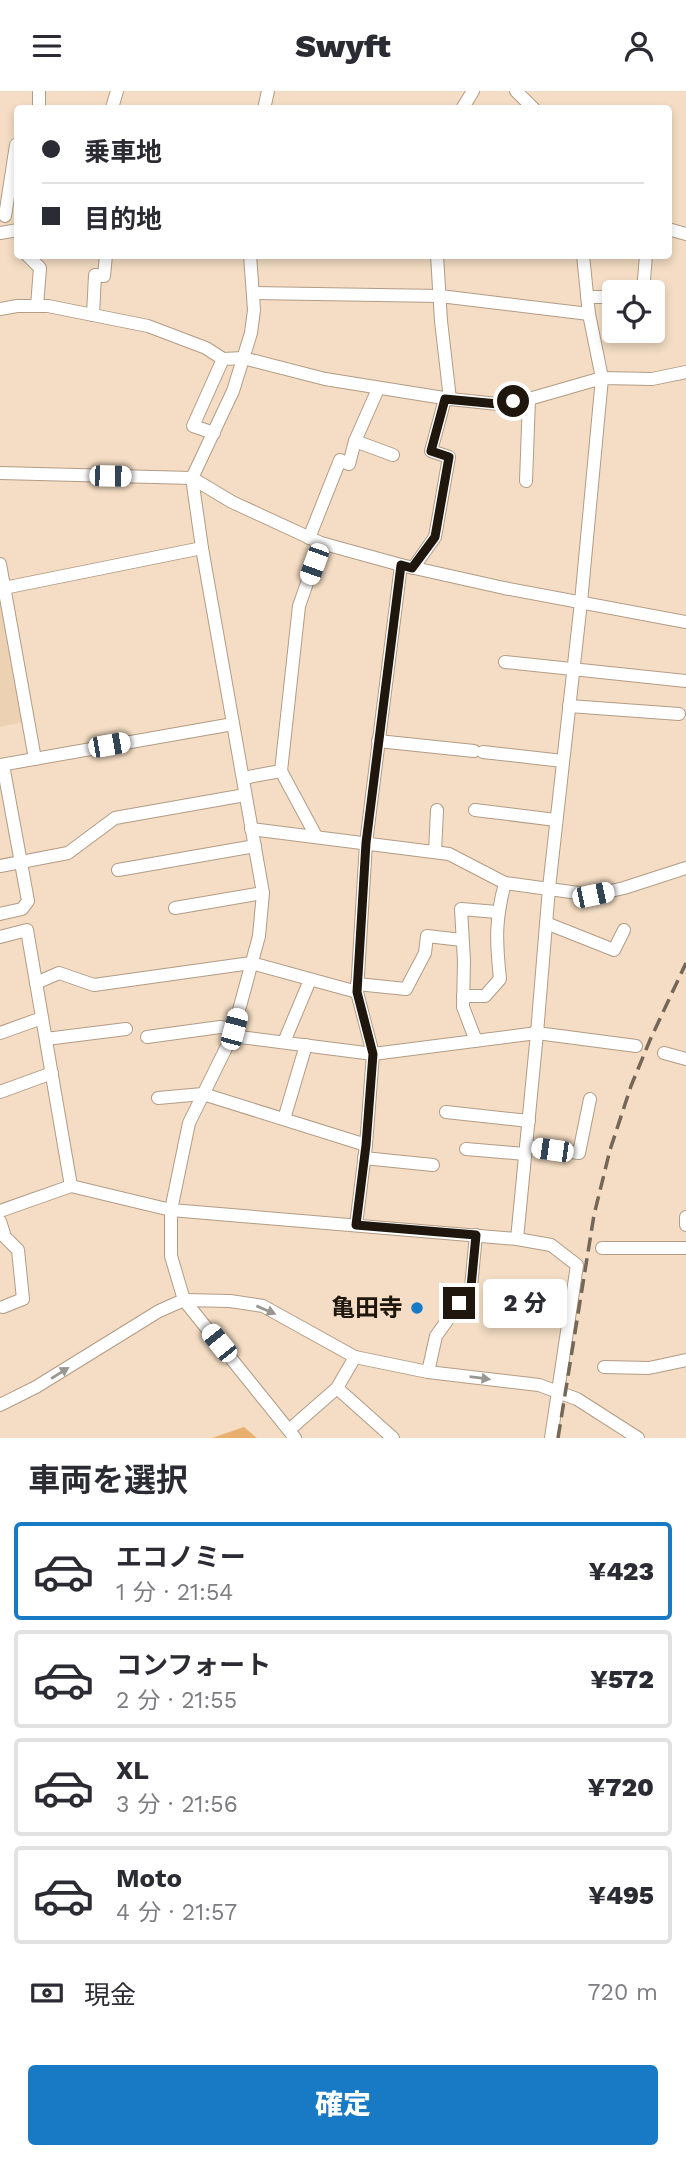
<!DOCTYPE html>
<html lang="ja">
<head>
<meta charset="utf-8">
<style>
	body { margin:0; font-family:"Work Sans","Noto Sans JP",sans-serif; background:#f2f2f3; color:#2b2b33; height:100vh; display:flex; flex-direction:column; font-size:26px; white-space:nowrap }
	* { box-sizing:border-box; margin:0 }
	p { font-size:23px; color:#7c7c81 }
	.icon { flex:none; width:38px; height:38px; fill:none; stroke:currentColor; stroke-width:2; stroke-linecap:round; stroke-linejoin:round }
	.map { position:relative; height:1347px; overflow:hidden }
	.sheet { display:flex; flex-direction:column; background:#fff; flex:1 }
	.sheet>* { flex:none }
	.guide { position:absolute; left:14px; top:14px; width:658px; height:154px; border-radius:7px; box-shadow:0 4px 10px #0003; display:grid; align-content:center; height:154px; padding:0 28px; background:#fff }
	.fabs { position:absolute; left:602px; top:189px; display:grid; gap:14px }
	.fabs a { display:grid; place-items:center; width:63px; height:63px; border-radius:7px; background:#fff; box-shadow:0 4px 10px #0003; font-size:35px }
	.end { position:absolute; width:32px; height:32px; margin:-16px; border:9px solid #1f170e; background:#fff; box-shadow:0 0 0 4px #fff }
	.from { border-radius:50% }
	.bubble { position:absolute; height:49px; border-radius:7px; background:#fff; box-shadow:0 4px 10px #0003; font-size:23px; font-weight:800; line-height:49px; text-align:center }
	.car { position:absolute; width:21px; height:42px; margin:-21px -10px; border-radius:9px; box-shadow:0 0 5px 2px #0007; background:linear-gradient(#fff 24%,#345 0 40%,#fff 0 76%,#345 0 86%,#fff 0) }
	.guide b { display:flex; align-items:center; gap:24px; height:66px; font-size:26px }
	.guide b+b { border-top:2px solid #e1e1e2 }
	.guide i { width:18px; height:18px; background:#2b2b33 }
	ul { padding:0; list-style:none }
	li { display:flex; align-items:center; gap:21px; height:98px; margin:0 14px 10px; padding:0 14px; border:4px solid #e1e1e2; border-radius:7px }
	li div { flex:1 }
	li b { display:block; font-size:26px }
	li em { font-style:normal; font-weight:800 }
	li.on { border-color:#1879c5 }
	li>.icon { width:63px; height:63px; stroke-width:1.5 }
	h2 { padding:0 28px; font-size:32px; line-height:84px }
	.pay { display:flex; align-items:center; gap:18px; height:77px; padding:0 28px; font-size:26px }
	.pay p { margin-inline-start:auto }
	.cta { display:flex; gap:14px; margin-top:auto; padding:14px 28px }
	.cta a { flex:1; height:80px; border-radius:7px; background:#1879c5; color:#fff; font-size:28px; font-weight:800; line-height:80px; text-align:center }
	header { display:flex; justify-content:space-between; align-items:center; height:91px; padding:0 28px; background:#fff; font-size:32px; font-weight:800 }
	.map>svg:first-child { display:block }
	.built { fill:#edd1b3 }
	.green { fill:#e9af6e }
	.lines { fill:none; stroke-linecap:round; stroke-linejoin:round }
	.minor-casing { stroke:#b29c85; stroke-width:14 }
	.minor { stroke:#fff; stroke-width:12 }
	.rail { stroke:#756757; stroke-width:3.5; stroke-dasharray:14 7; stroke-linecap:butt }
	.oneway { fill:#9a9793 }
	.route { stroke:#1f170e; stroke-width:9 }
	.poi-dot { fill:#1879c5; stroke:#f4ddc4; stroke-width:2.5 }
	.labels { text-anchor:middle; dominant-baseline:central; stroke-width:5; stroke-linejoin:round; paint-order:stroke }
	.poi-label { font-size:24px; font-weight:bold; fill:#1f170e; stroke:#f4ddc4; text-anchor:end }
</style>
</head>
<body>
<header><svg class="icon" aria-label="menu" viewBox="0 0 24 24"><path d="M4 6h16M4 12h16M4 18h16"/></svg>Swyft<svg class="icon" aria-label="person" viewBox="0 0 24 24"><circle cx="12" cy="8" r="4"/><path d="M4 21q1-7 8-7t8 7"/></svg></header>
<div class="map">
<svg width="686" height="1347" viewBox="0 0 686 1347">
	<rect width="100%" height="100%" fill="#f4ddc4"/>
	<path class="built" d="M0 499 22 631 0 636Z"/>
	<path class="green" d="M244 1336 257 1347H212Z"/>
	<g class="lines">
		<defs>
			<g id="minor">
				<path d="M516 0 534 18"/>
				<path d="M39 18V0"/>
				<path d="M114 18 112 17 117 0"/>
				<path d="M264 18 268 0"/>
				<path d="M462 18 473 0"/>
				<path d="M5 125 16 54H18"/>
				<path d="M668 138 686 143"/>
				<path d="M0 142 18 139"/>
				<path d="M27 164 40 177 37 215"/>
				<path d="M250 164 254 219 251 242 233 300 192 387 202 457 263 802 259 845 232 945 189 1032 171 1119V1165L184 1209 295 1347"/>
				<path d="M437 164 441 230 450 308"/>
				<path d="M643 201 646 164"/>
				<path d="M253 202 440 205 589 223"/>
				<path d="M587 206H614"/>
				<path d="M0 218 17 215H48L148 235 206 257 223 268 243 267 325 288 450 308 498 313 529 308 602 287 652 288 686 281"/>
				<path d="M93 224 95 184 104 185 106 164"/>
				<path d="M214 342 193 335 223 268"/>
				<path d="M355 350 393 364"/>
				<path d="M0 382 192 387 232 411 321 452 401 474 504 497 686 531"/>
				<path d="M526 390 529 308"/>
				<path d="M309 447 340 369 349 373 355 350 378 298"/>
				<path d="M0 473 35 668"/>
				<path d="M413 477 435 446 449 366 431 360 445 308"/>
				<path d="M4 497 202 457"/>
				<path d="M505 571 686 590"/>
				<path d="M569 615 679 623"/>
				<path d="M378 650 474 660"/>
				<path d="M483 661 563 670"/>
				<path d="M0 674 233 633"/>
				<path d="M281 680 316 745"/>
				<path d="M243 687 281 680 299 515 321 452"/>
				<path d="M475 719 556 729"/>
				<path d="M251 738 449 763 505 792 593 804 624 797 686 777"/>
				<path d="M435 761 437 719"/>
				<path d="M0 775 68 762 115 727 245 704"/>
				<path d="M118 779 255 755"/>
				<path d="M175 817 263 802"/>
				<path d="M0 823 22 818 28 810 3 674"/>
				<path d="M546 832 614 859 624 839"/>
				<path d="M0 846 27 839 71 1095"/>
				<path d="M36 892 59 882 94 894 251 872 357 901"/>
				<path d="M357 893 406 898 425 862 427 845 462 849"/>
				<path d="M463 905H485L500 888C496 850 495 829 505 792"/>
				<path d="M0 942 42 927"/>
				<path d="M232 945 373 963 537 942 636 955"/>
				<path d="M147 946 220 936 234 938"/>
				<path d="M46 948 126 938"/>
				<path d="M476 950 463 916 464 870 461 818 497 821"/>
				<path d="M284 951 310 889"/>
				<path d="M664 962 686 968"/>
				<path d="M0 1001 52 982"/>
				<path d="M158 1007 203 1003 366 1054"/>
				<path d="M446 1021 529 1030"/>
				<path d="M284 1028 306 954"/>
				<path d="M526 1055 579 1062 590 1008"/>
				<path d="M466 1058 525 1063"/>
				<path d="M364 1067 433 1074"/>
				<path d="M0 1120 71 1095 171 1119 517 1148 551 1154 577 1174 551 1347"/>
				<path d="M686 1126V1134"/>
				<path d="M0 1130 5 1146 18 1159 23 1208 3 1216"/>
				<path d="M356 1134 366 1054 373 963 357 901 366 752 401 474"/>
				<path d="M517 1148 537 942 549 797 581 511 602 287 589 223 583 164"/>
				<path d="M602 1157H686"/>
				<path d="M604 1276 649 1277 686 1269"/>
				<path d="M428 1281 436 1245 471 1196 476 1144"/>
				<path d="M337 1297 393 1347"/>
				<path d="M0 1314 36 1296 159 1220 184 1209 230 1210 263 1215 355 1266 428 1281 539 1294 577 1308 638 1347"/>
				<path d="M289 1339 337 1297 355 1266"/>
			</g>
		</defs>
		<use href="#minor" class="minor-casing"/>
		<use href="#minor" class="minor"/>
		<path class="rail" d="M558 1347 594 1124 610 1059 631 995 650 949 686 872"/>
	</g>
	<defs><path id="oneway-solid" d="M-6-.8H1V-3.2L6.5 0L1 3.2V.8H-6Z" transform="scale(1.75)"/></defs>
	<g class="oneway">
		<use href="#oneway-solid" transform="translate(266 1219) rotate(23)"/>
		<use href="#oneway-solid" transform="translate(60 1282) rotate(-32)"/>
		<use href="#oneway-solid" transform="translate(480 1287) rotate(7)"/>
	</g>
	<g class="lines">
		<path class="route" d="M459 1212 471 1196 476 1144 356 1134 366 1054 373 963 357 901 366 752 401 474 412 477 435 446 449 366 431 360 445 308 498 313 513 310"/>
	</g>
	<circle class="poi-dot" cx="417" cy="1217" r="7"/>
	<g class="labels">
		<g class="poi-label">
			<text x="403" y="1217">亀田寺</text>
		</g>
	</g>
</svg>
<div class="fabs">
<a><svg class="icon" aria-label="locate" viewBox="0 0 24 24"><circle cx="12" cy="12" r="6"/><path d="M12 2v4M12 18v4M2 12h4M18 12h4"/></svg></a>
</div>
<i class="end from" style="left:513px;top:310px"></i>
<i class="end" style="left:459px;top:1212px"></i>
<div class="bubble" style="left:483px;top:1188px;width:84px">2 分</div>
<i class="car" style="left:110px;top:385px;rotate:91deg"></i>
<i class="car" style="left:314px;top:473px;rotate:200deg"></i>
<i class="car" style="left:109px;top:654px;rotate:80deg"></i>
<i class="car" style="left:593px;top:804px;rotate:78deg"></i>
<i class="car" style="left:234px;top:938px;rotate:15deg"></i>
<i class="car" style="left:552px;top:1059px;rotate:278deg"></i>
<i class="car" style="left:219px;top:1252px;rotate:321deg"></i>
<div class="guide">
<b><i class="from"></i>乗車地</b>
<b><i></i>目的地</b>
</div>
</div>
<section class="sheet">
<h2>車両を選択</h2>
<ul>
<li class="on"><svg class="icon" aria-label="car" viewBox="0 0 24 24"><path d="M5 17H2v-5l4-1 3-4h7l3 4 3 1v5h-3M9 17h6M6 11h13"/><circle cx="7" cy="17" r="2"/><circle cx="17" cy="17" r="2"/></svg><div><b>エコノミー</b><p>1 分 · 21:54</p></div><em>¥423</em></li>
<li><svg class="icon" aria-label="car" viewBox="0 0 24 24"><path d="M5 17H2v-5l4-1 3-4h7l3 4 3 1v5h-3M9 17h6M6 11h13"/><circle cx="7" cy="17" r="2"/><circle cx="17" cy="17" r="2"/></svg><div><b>コンフォート</b><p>2 分 · 21:55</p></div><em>¥572</em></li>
<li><svg class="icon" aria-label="car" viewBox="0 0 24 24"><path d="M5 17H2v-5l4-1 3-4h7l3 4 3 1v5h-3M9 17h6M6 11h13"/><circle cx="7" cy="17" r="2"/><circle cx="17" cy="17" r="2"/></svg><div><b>XL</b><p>3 分 · 21:56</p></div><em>¥720</em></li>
<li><svg class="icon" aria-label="car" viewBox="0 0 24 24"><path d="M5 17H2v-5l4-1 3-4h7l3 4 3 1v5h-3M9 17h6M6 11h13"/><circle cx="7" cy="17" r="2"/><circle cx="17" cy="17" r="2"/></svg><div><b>Moto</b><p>4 分 · 21:57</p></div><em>¥495</em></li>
</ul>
<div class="pay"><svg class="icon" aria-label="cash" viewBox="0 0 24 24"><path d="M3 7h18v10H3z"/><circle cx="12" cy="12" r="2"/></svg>現金<p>720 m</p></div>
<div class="cta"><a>確定</a></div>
</section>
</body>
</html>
